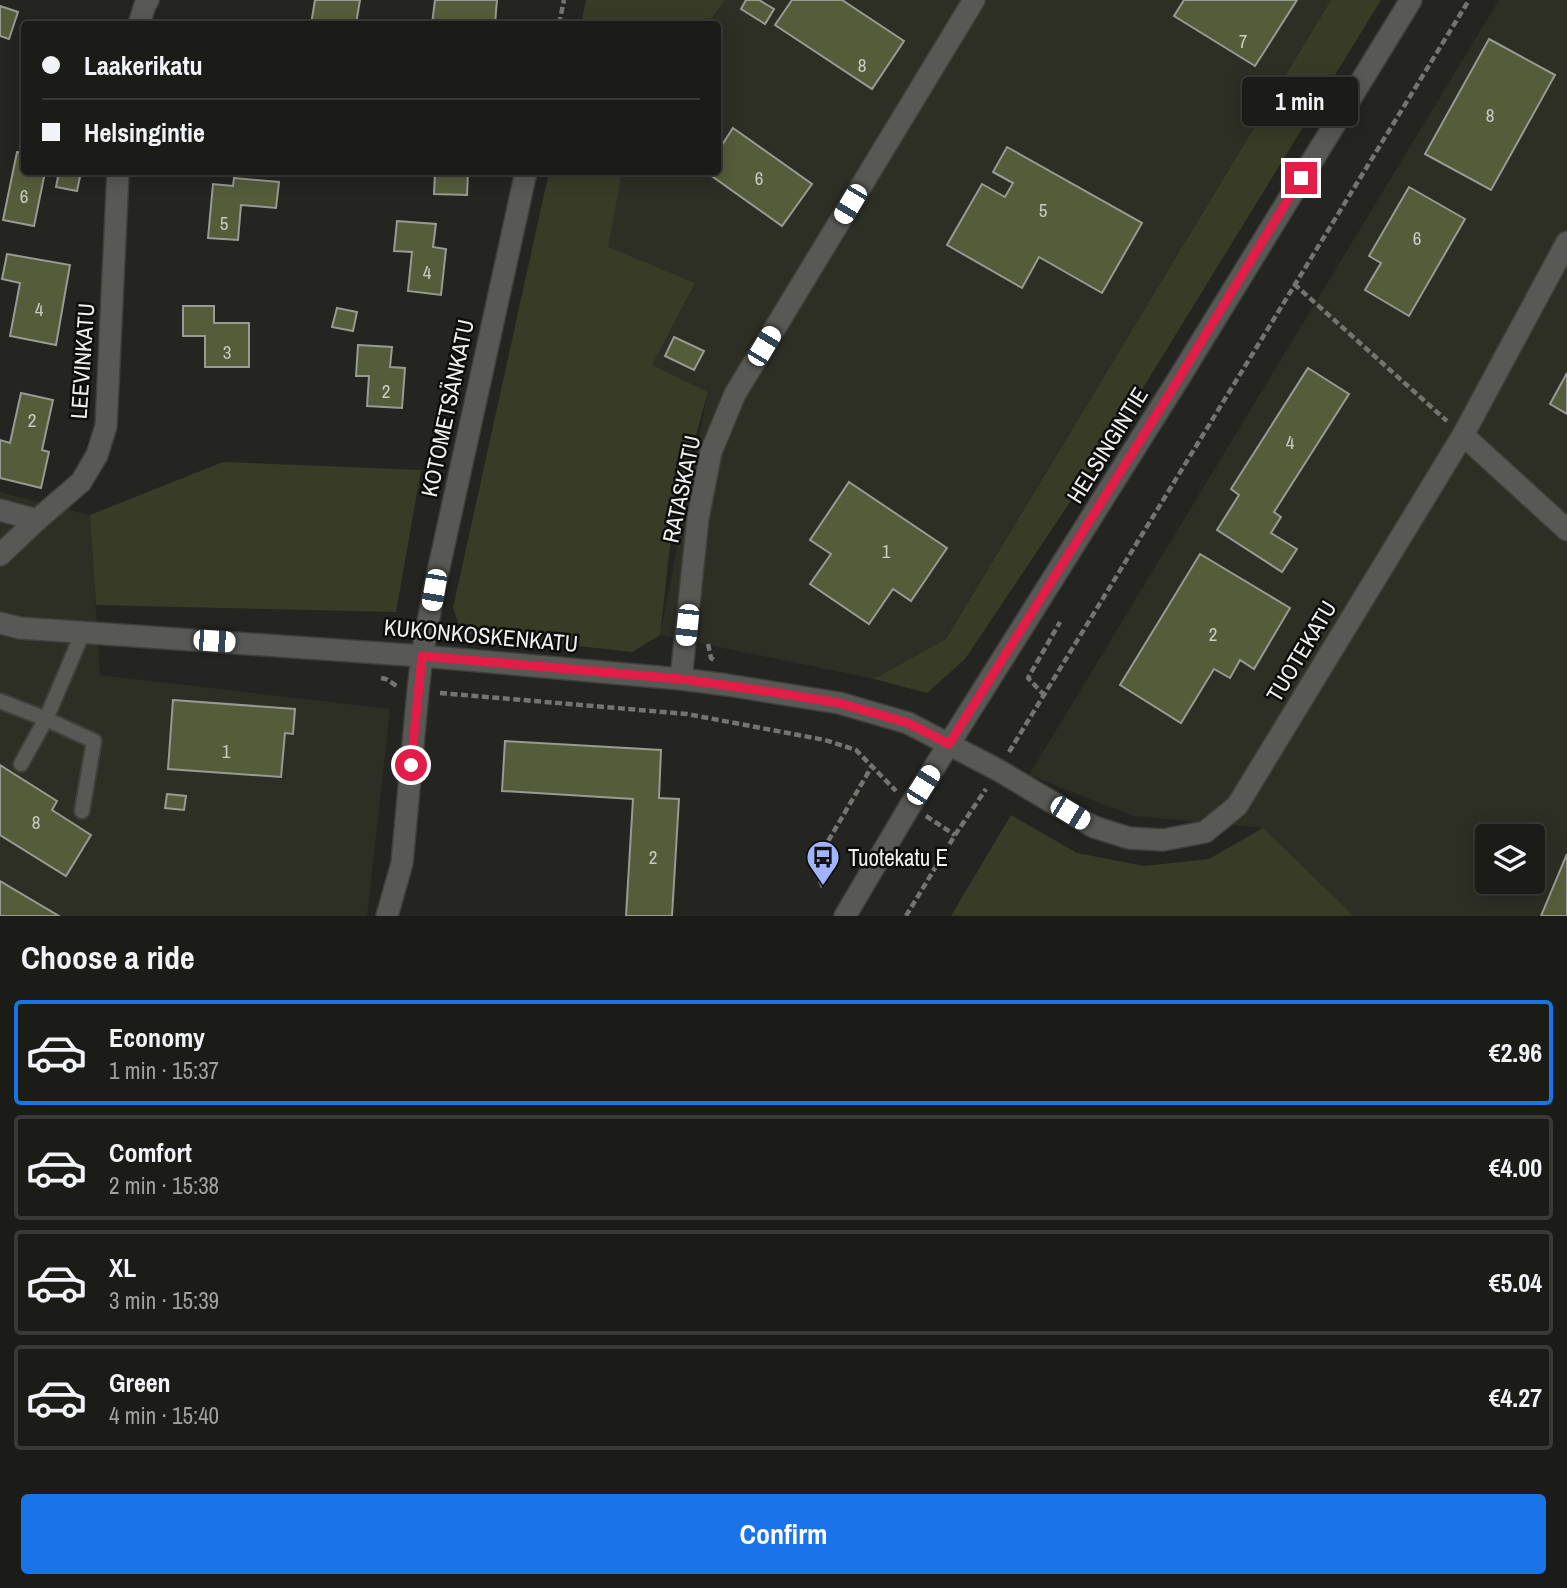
<!DOCTYPE html>
<html lang="en">
<head>
<meta charset="utf-8">
<style>
	body { margin:0; font-family:"Archivo Narrow",sans-serif; background:#242521; color:#f1f3f6; height:100vh; display:flex; flex-direction:column; font-size:26px; white-space:nowrap }
	* { box-sizing:border-box; margin:0 }
	p { font-size:23px; color:#a0a1a2 }
	.icon { flex:none; width:38px; height:38px; fill:none; stroke:currentColor; stroke-width:2; stroke-linecap:round; stroke-linejoin:round }
	.map { position:relative; height:916px; overflow:hidden }
	.details { display:flex; flex-direction:column; background:#1b1c18; flex:1 }
	.details>* { flex:none }
	.top-card { position:absolute; left:21px; top:21px; width:700px; height:154px; border-radius:7px; box-shadow:0 4px 18px #0003,0 0 0 2px #393a37; display:grid; align-content:center; height:154px; padding:0 21px; background:#1b1c18 }
	.controls { position:absolute; left:1475px; top:824px; display:grid; gap:14px }
	.controls a { display:grid; place-items:center; width:70px; height:70px; border-radius:7px; background:#1b1c18; box-shadow:0 4px 18px #0003,0 0 0 2px #393a37; font-size:35px }
	.end { position:absolute; width:32px; height:32px; margin:-16px; border:9px solid #e11d48; background:#fff; box-shadow:0 0 0 4px #fff }
	.from { border-radius:50% }
	.bubble { position:absolute; height:49px; border-radius:7px; background:#1b1c18; box-shadow:0 4px 18px #0003,0 0 0 2px #393a37; font-size:23px; font-weight:700; line-height:49px; text-align:center }
	.car { position:absolute; width:21px; height:42px; margin:-21px -10px; border-radius:9px; box-shadow:0 0 5px 2px #0007; background:linear-gradient(#fff 24%,#345 0 40%,#fff 0 76%,#345 0 86%,#fff 0) }
	.top-card b { display:flex; align-items:center; gap:24px; height:66px; font-size:26px }
	.top-card b+b { border-top:2px solid #393a37 }
	.top-card i { width:18px; height:18px; background:#f1f3f6 }
	ul { padding:0; list-style:none }
	li { display:flex; align-items:center; gap:21px; height:105px; margin:0 14px 10px; padding:0 7px; border:4px solid #393a37; border-radius:7px }
	li div { flex:1 }
	li b { display:block; font-size:26px }
	li em { font-style:normal; font-weight:700 }
	li.selected { border-color:#1a73e8 }
	li>.icon { width:63px; height:63px; stroke-width:1.5 }
	h2 { padding:0 21px; font-size:32px; line-height:84px }
	.primary-button { display:flex; gap:14px; margin-top:auto; padding:14px 21px }
	.primary-button a { flex:1; height:80px; border-radius:7px; background:#1a73e8; color:#fff; font-size:28px; font-weight:700; line-height:80px; text-align:center }
	.map>svg:first-child { display:block }
	.built { fill:#2d2f25; fill-rule:evenodd }
	.green { fill:#383c27 }
	.building { fill:#555c3a; stroke:#989a94; stroke-width:2 }
	.lines { fill:none; stroke-linecap:round; stroke-linejoin:round }
	.service-casing { stroke:#3f403c; stroke-width:18 }
	.minor-casing { stroke:#3f403c; stroke-width:24 }
	.secondary-casing { stroke:#3f403c; stroke-width:24 }
	.path { stroke:#747571; stroke-width:4.5; stroke-dasharray:7 3.5; stroke-linecap:butt }
	.service { stroke:#585954; stroke-width:14 }
	.minor { stroke:#585954; stroke-width:21 }
	.secondary { stroke:#585954; stroke-width:21 }
	.route { stroke:#e11d48; stroke-width:9 }
	.labels { text-anchor:middle; dominant-baseline:central; stroke-width:5; stroke-linejoin:round; paint-order:stroke }
	.number-label { font-size:19px; fill:#c8cbc0 }
	.street-label { font-size:23px; fill:#eff0ed; stroke:#0d0e0c }
	.poi-label { font-size:23px; fill:#eff0ed; stroke:#0d0e0c; text-anchor:start }
</style>
</head>
<body>
<div class="map">
<svg width="1567" height="916" viewBox="0 0 1567 916">
	<rect width="100%" height="100%" fill="#242520"/>
	<g class="built">
		<path d="M725 0H1331L946 639 874 679 660 635 708 392 651 365 695 283 607 247 622 172H718V24H707Z"/>
		<path d="M1499 0H1567V916H1354L1263 828 1133 816 1029 775ZM1488 836H1533V882H1488Z"/>
		<path d="M0 492 90 515 100 675 390 709 367 916H0Z"/>
	</g>
	<g class="green">
		<path d="M586 0H725L707 24H581Z"/>
		<path d="M1331 0H1381L1108 445 965 659 927 693 874 679 946 639Z"/>
		<path d="M549 172H622L608 247 695 283 652 365 708 392 673 518 660 635 632 652 462 633 453 608Z"/>
		<path d="M223 462 421 470 396 612 96 605 90 515Z"/>
		<path d="M1011 815 1077 853 1144 866 1209 859 1263 828 1354 916H951Z"/>
	</g>
	<g class="building">
		<path d="M315 0H360L356 24H311Z"/>
		<path d="M435 0H497L495 24H432Z"/>
		<path d="M746 0H759L774 9 765 24 741 9Z"/>
		<path d="M792 0H842L904 41 872 89 775 25Z"/>
		<path d="M1184 0H1297L1255 66 1174 16Z"/>
		<path d="M0 6 18 12 9 39 0 36Z"/>
		<path d="M1489 39 1555 75 1491 190 1425 154Z"/>
		<path d="M733 128 812 184 782 226 706 172H718V151Z"/>
		<path d="M1007 147 1142 223 1102 293 1039 257 1022 288 947 245 982 184 1005 197 1013 183 993 172Z"/>
		<path d="M17 152 24 153V172H45L34 226 3 220Z"/>
		<path d="M59 172H81L77 191 56 187Z"/>
		<path d="M435 172H468L467 195 434 194Z"/>
		<path d="M234 178 279 182 276 208 241 205 238 240 208 238 213 184 233 186Z"/>
		<path d="M1409 187 1465 219 1409 316 1365 290 1381 263 1369 256Z"/>
		<path d="M397 221 436 224 433 247 446 249 441 295 408 291 412 252 394 251Z"/>
		<path d="M7 254 70 265 56 345 10 336 20 283 2 279Z"/>
		<path d="M183 306H214V323H249V367H205V336H183Z"/>
		<path d="M337 308 357 312 353 331 332 327Z"/>
		<path d="M674 337 704 351 694 370 665 356Z"/>
		<path d="M358 345 392 347 390 367 405 368 402 408 367 406 369 376H356Z"/>
		<path d="M1308 368 1349 394 1274 512 1281 517 1271 533 1297 549 1282 572 1217 530 1239 495 1231 489Z"/>
		<path d="M1567 373V414L1550 404Z"/>
		<path d="M21 393 53 400 42 450 49 452 41 488 0 478V440L10 443Z"/>
		<path d="M849 482 947 548 911 601 893 589 869 624 810 584 831 554 810 540Z"/>
		<path d="M1200 554 1290 608 1254 669 1240 660 1230 678 1214 669 1181 723 1120 685Z"/>
		<path d="M173 700 295 709 293 734 285 733 281 777 168 769Z"/>
		<path d="M505 741 661 750 659 798 679 799 672 916H626L633 799 502 791Z"/>
		<path d="M0 765 57 801 52 810 91 835 66 876 0 835Z"/>
		<path d="M167 794 186 796 184 810 165 808Z"/>
		<path d="M1567 854V916H1541Z"/>
		<path d="M0 881 59 916H0Z"/>
	</g>
	<g class="lines">
		<defs>
			<g id="service">
				<path d="M0 701 46 719 83 632"/>
				<path d="M21 764 46 719 94 741 82 811"/>
			</g>
			<g id="minor">
				<path d="M139 24 145 5 148 0"/>
				<path d="M1463 435 1567 530"/>
				<path d="M0 510 37 520"/>
				<path d="M0 555 37 520 81 482 97 455 106 426 118 172"/>
				<path d="M0 623 20 628 422 656 681 679 727 685 839 703 908 723 998 770 1094 827 1129 838 1163 840 1205 832 1237 806 1463 435 1567 242"/>
				<path d="M681 679 698 518 711 452 735 394 974 0"/>
				<path d="M387 916 402 863 418 691 422 656 434 590 526 172"/>
			</g>
			<path id="secondary" d="M845 916 910 806 1179 378 1411 0"/>
		</defs>
		<use href="#service" class="service-casing"/>
		<use href="#minor" class="minor-casing"/>
		<use href="#secondary" class="secondary-casing"/>
		<g class="path">
			<path d="M559 24 564 0"/>
			<path d="M1294 284 1447 421"/>
			<path d="M708 644 711 658 715 661"/>
			<path d="M381 678 386 679 398 687"/>
			<path d="M440 693 687 714 825 740 856 750 896 791"/>
			<path d="M1045 696 1028 678 1060 622"/>
			<path d="M1009 752 1469 0"/>
			<path d="M926 816 955 835"/>
			<path d="M823 887 813 867 872 766"/>
			<path d="M906 916 955 835 986 789"/>
		</g>
		<use href="#service" class="service"/>
		<use href="#minor" class="minor"/>
		<use href="#secondary" class="secondary"/>
	</g>
	<g class="lines">
		<path class="route" d="M411 765 422 656 681 679 772 692 839 703 908 723 949 744 1165 401 1301 178"/>
	</g>
	<defs>
		<symbol id="bus-pin" viewBox="-11 -11 22 30"><path d="M0 17L-7.5 6A9.5 9.5 0 1 1 7.5 6Z" fill="#a0b3fd" stroke="#0d0e0c"/><path d="M-5-6H5V4H4V6H2V4H-2V6H-4V4H-5ZM-3.5-4V0h7V-4ZM-3.5 1.2v1.5H-2V1.2ZM2 1.2v1.5H3.5V1.2Z" fill="#111"/></symbol>
	</defs>
	<g fill-rule="evenodd">
		<use href="#bus-pin" x="804" y="838" width="38" height="52"/>
	</g>
	<g class="labels">
		<g class="number-label">
			<text x="1243" y="41">7</text>
			<text x="862" y="65">8</text>
			<text x="1490" y="115">8</text>
			<text x="759" y="178">6</text>
			<text x="24" y="196">6</text>
			<text x="1043" y="210">5</text>
			<text x="224" y="223">5</text>
			<text x="1417" y="238">6</text>
			<text x="427" y="272">4</text>
			<text x="39" y="309">4</text>
			<text x="227" y="352">3</text>
			<text x="386" y="391">2</text>
			<text x="32" y="420">2</text>
			<text x="1290" y="442">4</text>
			<text x="886" y="551">1</text>
			<text x="1213" y="634">2</text>
			<text x="226" y="751">1</text>
			<text x="36" y="822">8</text>
			<text x="653" y="857">2</text>
		</g>
		<g class="street-label">
			<text transform="translate(82 361) rotate(-86)">LEEVINKATU</text>
			<text transform="translate(447 408) rotate(-78)">KOTOMETSÄNKATU</text>
			<text transform="translate(1107 445) rotate(-58)">HELSINGINTIE</text>
			<text transform="translate(681 489) rotate(-78)">RATASKATU</text>
			<text transform="translate(481 635) rotate(5)">KUKONKOSKENKATU</text>
			<text transform="translate(1301 651) rotate(-59)">TUOTEKATU</text>
		</g>
		<g class="poi-label">
			<text x="848" y="857">Tuotekatu E</text>
		</g>
	</g>
</svg>
<div class="controls">
<a><svg class="icon" aria-label="layers" viewBox="0 0 24 24"><path d="M12 4l9 5-9 5-9-5zM3 14l9 5 9-5"/></svg></a>
</div>
<i class="end from" style="left:411px;top:765px"></i>
<i class="end" style="left:1301px;top:178px"></i>
<div class="bubble" style="left:1242px;top:77px;width:116px">1 min</div>
<i class="car" style="left:850px;top:204px;rotate:211deg"></i>
<i class="car" style="left:764px;top:346px;rotate:31deg"></i>
<i class="car" style="left:434px;top:590px;rotate:190deg"></i>
<i class="car" style="left:687px;top:625px;rotate:186deg"></i>
<i class="car" style="left:214px;top:641px;rotate:94deg"></i>
<i class="car" style="left:923px;top:785px;rotate:32deg"></i>
<i class="car" style="left:1070px;top:813px;rotate:121deg"></i>
<div class="top-card">
<b><i class="from"></i>Laakerikatu</b>
<b><i></i>Helsingintie</b>
</div>
</div>
<section class="details">
<h2>Choose a ride</h2>
<ul>
<li class="selected"><svg class="icon" aria-label="car" viewBox="0 0 24 24"><path d="M5 17H2v-5l4-1 3-4h7l3 4 3 1v5h-3M9 17h6M6 11h13"/><circle cx="7" cy="17" r="2"/><circle cx="17" cy="17" r="2"/></svg><div><b>Economy</b><p>1 min · 15:37</p></div><em>€2.96</em></li>
<li><svg class="icon" aria-label="car" viewBox="0 0 24 24"><path d="M5 17H2v-5l4-1 3-4h7l3 4 3 1v5h-3M9 17h6M6 11h13"/><circle cx="7" cy="17" r="2"/><circle cx="17" cy="17" r="2"/></svg><div><b>Comfort</b><p>2 min · 15:38</p></div><em>€4.00</em></li>
<li><svg class="icon" aria-label="car" viewBox="0 0 24 24"><path d="M5 17H2v-5l4-1 3-4h7l3 4 3 1v5h-3M9 17h6M6 11h13"/><circle cx="7" cy="17" r="2"/><circle cx="17" cy="17" r="2"/></svg><div><b>XL</b><p>3 min · 15:39</p></div><em>€5.04</em></li>
<li><svg class="icon" aria-label="car" viewBox="0 0 24 24"><path d="M5 17H2v-5l4-1 3-4h7l3 4 3 1v5h-3M9 17h6M6 11h13"/><circle cx="7" cy="17" r="2"/><circle cx="17" cy="17" r="2"/></svg><div><b>Green</b><p>4 min · 15:40</p></div><em>€4.27</em></li>
</ul>
<div class="primary-button"><a>Confirm</a></div>
</section>
</body>
</html>
